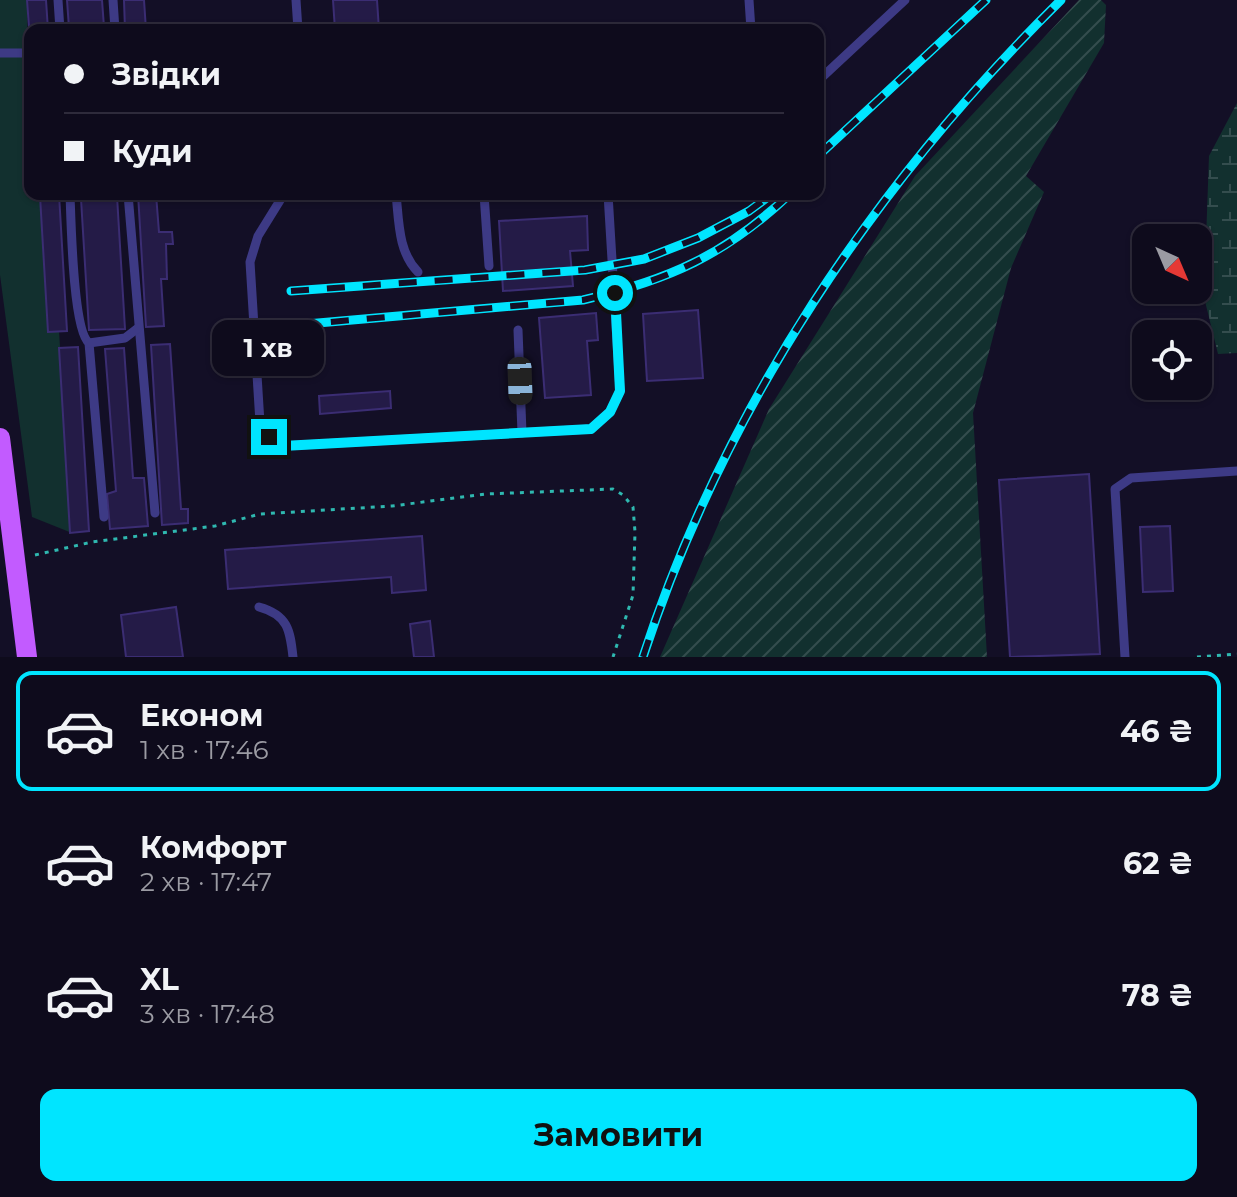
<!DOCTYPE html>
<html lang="uk">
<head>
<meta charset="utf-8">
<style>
	body { margin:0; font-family:Montserrat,sans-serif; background:#1c1929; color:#f1f3f6; height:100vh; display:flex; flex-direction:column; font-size:30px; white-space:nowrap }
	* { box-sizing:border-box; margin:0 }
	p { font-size:26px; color:#9b9ba3 }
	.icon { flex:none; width:44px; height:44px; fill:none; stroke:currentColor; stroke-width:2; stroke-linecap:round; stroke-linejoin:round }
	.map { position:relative; height:657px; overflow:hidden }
	.panel { display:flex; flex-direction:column; background:#0e0b1c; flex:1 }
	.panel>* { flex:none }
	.banner { position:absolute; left:24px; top:24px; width:800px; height:176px; border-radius:16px; box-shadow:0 2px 6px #0004,0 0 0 2px #2e2b3b; display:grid; align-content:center; height:176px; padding:0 40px; background:#0e0b1c }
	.needle { width:52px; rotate:136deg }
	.fabs { position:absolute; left:1132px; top:224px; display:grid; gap:16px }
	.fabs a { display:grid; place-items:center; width:80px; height:80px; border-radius:16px; background:#0e0b1c; box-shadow:0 2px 6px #0004,0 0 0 2px #2e2b3b; font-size:40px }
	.end { position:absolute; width:36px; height:36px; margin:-18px; border:10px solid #00e5ff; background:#111; box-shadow:0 0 0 4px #111 }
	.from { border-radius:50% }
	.bubble { position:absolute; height:56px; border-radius:16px; background:#0e0b1c; box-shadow:0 2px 6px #0004,0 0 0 2px #2e2b3b; font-size:26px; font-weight:700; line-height:56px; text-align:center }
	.car { position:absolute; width:24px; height:48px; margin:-24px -12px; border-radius:10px; box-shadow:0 0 6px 2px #0007; background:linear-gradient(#222 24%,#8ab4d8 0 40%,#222 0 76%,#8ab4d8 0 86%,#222 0) }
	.banner b { display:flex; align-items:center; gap:28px; height:76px; font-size:30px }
	.banner b+b { border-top:2px solid #2e2b3b }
	.banner i { width:20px; height:20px; background:#f1f3f6 }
	ul { padding:14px 0 0; list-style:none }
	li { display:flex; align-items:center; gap:24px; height:120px; margin:0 16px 12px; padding:0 24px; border:4px solid transparent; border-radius:16px }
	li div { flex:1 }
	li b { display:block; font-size:30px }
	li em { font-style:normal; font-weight:700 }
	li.current { border-color:#00e5ff }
	li>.icon { width:72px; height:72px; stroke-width:1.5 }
	.button { display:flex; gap:16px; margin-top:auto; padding:16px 40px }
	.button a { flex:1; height:92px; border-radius:16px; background:#00e5ff; color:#111; font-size:32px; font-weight:700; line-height:92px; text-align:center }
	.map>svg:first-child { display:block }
	.green { fill:#12302f }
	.wetland { fill:url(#wetland-marsh) }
	.garden { fill:url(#garden-furrows) }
	.building { fill:#241b47; stroke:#3b2d73; stroke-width:2 }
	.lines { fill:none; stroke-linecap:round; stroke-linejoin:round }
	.path { stroke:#2fb8b0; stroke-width:3; stroke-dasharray:4 6; stroke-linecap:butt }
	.lane { stroke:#3d3a85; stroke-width:9 }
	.primary { stroke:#c25bff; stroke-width:20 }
	.rail-casing { stroke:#00e5ff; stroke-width:9 }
	.rail { stroke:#130f26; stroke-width:6; stroke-dasharray:18; stroke-linecap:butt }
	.route { stroke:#00e5ff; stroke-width:10 }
</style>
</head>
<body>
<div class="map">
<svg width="1237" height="657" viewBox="0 0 1237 657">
	<defs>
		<pattern id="wetland-marsh" width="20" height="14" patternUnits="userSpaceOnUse" patternTransform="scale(2)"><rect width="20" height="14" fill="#12302f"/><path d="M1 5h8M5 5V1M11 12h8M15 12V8" fill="none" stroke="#344d4e"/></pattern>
		<pattern id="garden-furrows" width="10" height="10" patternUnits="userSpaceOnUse" patternTransform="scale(2)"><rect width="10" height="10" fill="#12302f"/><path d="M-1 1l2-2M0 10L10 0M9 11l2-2" fill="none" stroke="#344d4e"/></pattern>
	</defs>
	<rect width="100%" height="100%" fill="#130f26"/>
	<path class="green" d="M0 0H27L30 194H40L48 332 59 331 72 533 32 517 0 275Z"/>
	<path class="wetland" d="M1237 103V353L1218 354 1204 297 1209 156Z"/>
	<path class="garden" d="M1079 0H1101L1106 5 1104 43 1026 176 1044 192 1011 268 973 413 987 657H660L769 409 915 176Z"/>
	<g class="building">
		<path d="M27 0H46L48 30H30V40Z"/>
		<path d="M67 0H102L104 27 69 28Z"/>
		<path d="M124 0H144L146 30H125Z"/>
		<path d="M333 0H377L379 30H335Z"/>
		<path d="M59 194 67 331 48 332 40 196Z"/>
		<path d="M138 194H156L159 232H172L173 244H166L167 279H161L164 326 146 327Z"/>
		<path d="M117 196 125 329 89 330 81 199Z"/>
		<path d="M587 216 588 250 570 251 573 286 503 291 499 221Z"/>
		<path d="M698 310 703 378 647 381 643 314Z"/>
		<path d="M596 313 598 340 587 341 591 395 545 398 539 318Z"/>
		<path d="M284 319 285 338 259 340 258 321Z"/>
		<path d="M170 344 181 509H188V523L162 525 151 345Z"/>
		<path d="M78 347 89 531 70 533 59 348Z"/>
		<path d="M124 348 133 478H144L148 526 110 529 107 494 116 491 105 349Z"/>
		<path d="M390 391 391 408 320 414 319 396Z"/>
		<path d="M1089 474 1100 654 1010 657 999 480Z"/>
		<path d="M1170 526 1173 591 1143 592 1140 527Z"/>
		<path d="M422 536 426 590 392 593 391 577 228 589 225 550Z"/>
		<path d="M176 607 183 657H126L121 615Z"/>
		<path d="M430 621 434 657H414L410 624Z"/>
	</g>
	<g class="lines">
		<g class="path">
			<path d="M35 555 92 542 215 526 260 514 392 506 486 494 613 489 623 495 633 507 635 532 633 595 613 657"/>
			<path d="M1197 657 1237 654"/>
		</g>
		<g class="lane">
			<path d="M58 0 60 30"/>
			<path d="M113 0 115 30"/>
			<path d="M296 0 298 30"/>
			<path d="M749 0 751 30"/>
			<path d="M0 53H30"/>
			<path d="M818 81 905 0"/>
			<path d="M70 194C71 220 73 331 89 343L104 517"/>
			<path d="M128 194 155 513"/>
			<path d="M284 194 258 236 250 262 260 423 269 437 283 446 591 429 610 412 620 391 608 194"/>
			<path d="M396 194C399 221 398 252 418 272"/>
			<path d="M484 194 489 266"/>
			<path d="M518 330 522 433"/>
			<path d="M89 343 125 338 138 328"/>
			<path d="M259 607C288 615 290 630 293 657"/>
			<path d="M1125 657 1115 489 1131 478 1237 471"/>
		</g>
		<path class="primary" d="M0 438 27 657"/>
		<defs>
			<g id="rail">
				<path d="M818 156 986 0"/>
				<path d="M291 291 585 270 644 259 698 238 749 211 772 194"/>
				<path d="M295 325 583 300C669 280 725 255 790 194"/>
				<path d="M643 657C724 408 875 183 1061 0"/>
			</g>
		</defs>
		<use href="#rail" class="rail-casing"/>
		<use href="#rail" class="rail"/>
	</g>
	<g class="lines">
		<path class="route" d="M269 437 283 446 591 429 610 412 620 391 615 293"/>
	</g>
</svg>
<div class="fabs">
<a><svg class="needle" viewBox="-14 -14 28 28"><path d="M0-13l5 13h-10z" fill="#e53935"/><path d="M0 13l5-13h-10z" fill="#9b9ba3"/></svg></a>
<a><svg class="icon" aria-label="locate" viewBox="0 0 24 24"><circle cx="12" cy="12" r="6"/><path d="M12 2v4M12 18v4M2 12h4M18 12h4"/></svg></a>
</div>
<i class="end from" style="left:615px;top:293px"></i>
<i class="end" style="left:269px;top:437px"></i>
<div class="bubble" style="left:212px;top:320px;width:112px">1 хв</div>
<i class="car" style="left:520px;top:381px;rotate:178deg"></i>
<div class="banner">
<b><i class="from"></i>Звідки</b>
<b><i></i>Куди</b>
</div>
</div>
<section class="panel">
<ul>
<li class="current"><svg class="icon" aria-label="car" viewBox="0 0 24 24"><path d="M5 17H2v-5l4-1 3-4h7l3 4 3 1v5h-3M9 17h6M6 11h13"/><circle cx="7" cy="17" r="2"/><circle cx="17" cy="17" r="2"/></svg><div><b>Економ</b><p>1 хв · 17:46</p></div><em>46 ₴</em></li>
<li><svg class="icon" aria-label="car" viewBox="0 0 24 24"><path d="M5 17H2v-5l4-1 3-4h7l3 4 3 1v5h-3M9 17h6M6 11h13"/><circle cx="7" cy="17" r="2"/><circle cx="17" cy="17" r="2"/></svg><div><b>Комфорт</b><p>2 хв · 17:47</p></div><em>62 ₴</em></li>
<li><svg class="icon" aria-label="car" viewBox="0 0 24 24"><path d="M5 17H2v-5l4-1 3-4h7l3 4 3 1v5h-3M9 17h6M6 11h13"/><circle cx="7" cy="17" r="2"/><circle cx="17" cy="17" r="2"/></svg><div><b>XL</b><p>3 хв · 17:48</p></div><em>78 ₴</em></li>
</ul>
<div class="button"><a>Замовити</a></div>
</section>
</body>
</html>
